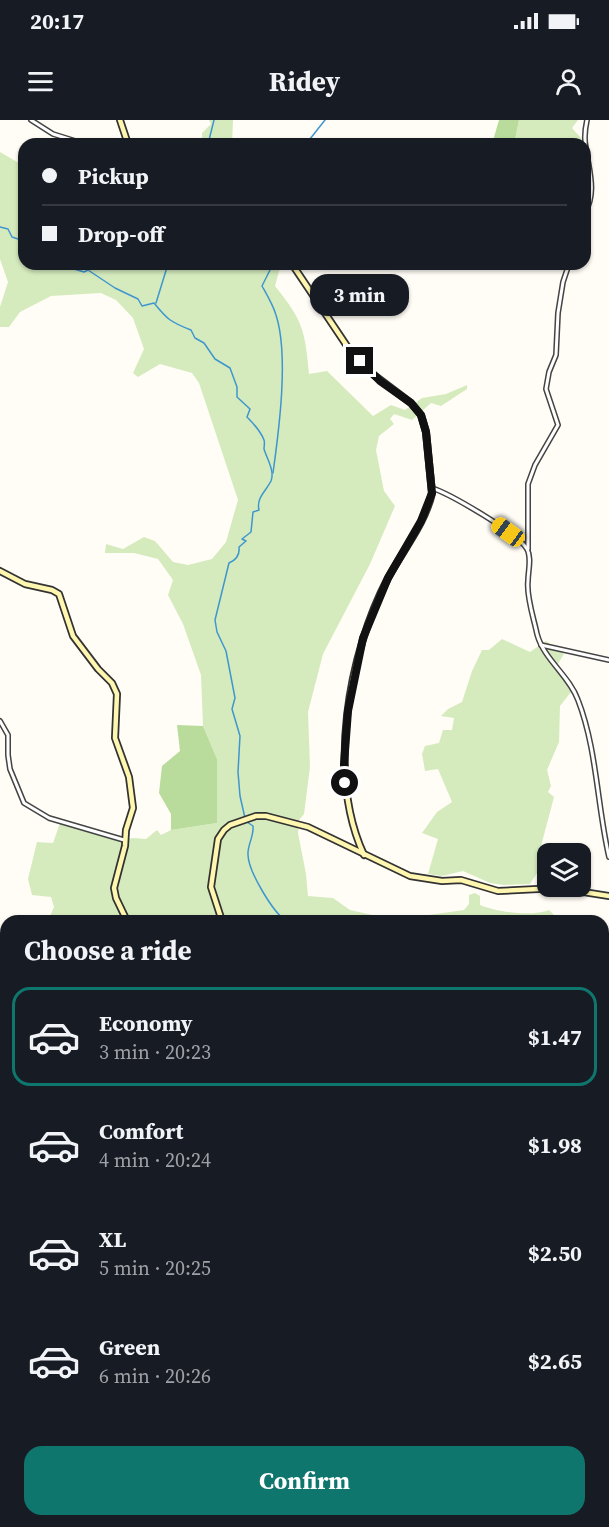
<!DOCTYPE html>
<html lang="en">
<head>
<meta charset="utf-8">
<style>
	body { margin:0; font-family:"Source Serif 4",serif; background:#20242c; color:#f1f3f6; height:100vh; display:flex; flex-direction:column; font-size:22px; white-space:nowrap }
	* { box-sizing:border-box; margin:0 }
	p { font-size:20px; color:#9ea1a6 }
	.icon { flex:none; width:33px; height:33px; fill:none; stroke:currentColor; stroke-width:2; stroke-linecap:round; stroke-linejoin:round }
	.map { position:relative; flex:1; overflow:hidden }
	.side { position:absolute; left:0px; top:795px; width:609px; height:612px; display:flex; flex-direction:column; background:#171b24; border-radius:18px 18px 0 0; box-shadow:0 2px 4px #0004 }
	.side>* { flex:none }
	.hud { position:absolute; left:18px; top:18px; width:573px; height:132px; border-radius:18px; box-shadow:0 2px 4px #0004; display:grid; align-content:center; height:132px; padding:0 24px; background:#171b24 }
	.buttons { position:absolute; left:537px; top:723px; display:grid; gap:12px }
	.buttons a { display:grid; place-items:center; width:54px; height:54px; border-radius:12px; background:#171b24; box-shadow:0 2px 4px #0004; font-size:30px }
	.end { position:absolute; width:27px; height:27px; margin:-14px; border:8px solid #111; background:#fff; box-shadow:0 0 0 3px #fff }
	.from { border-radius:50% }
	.bubble { position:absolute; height:42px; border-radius:18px; background:#171b24; box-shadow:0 2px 4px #0004; font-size:20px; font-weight:700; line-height:42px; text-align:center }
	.car { position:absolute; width:18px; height:36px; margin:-18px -9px; border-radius:8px; box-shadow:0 0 4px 2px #0007; background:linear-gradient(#f5c518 24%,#345 0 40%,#f5c518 0 76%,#345 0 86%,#f5c518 0) }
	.hud b { display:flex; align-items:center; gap:21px; height:57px; font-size:22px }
	.hud b+b { border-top:2px solid #363941 }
	.hud i { width:15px; height:15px; background:#f1f3f6 }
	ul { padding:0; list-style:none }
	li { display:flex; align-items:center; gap:18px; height:99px; margin:0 12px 9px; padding:0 12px; border:3px solid transparent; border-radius:18px }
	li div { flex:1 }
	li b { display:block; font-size:22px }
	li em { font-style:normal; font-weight:700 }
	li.selected { border-color:#0f766e }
	li>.icon { width:54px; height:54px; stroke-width:1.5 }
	h2 { padding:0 24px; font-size:27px; line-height:72px }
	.button { display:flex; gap:12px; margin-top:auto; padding:12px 24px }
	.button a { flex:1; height:69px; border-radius:18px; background:#0f766e; color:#fff; font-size:24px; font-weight:700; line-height:69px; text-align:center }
	.status { display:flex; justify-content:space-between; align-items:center; height:42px; padding:0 30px; background:#171b24; direction:ltr }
	.status svg { height:16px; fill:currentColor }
	header { display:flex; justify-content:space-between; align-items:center; height:78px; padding:0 24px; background:#171b24; font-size:27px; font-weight:700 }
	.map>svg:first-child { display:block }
	.green { fill:#d5ebbd }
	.forest { fill:#b9dc9c }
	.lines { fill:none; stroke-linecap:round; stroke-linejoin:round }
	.stream { stroke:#3f96cf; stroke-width:1.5 }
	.street-casing { stroke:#444; stroke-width:6 }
	.secondary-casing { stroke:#333; stroke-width:8 }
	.street { stroke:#fff; stroke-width:3 }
	.secondary { stroke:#fff6b0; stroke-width:4.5 }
	.route { stroke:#111; stroke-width:8 }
</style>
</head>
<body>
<div class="status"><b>20:17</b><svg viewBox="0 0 49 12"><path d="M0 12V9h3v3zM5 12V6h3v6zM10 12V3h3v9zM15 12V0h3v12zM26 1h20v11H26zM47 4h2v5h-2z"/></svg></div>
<header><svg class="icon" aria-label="menu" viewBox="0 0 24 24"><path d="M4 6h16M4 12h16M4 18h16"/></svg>Ridey<svg class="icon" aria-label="person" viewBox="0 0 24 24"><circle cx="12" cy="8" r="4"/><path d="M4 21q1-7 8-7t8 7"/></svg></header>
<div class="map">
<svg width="609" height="1407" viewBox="0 0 609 1407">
	<rect width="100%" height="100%" fill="#fffdf5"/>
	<g class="green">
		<path d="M209 0H233L232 24H202V13L211 4Z"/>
		<path d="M519 0H578L572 8C577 14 585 21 587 28 593 44 596 65 585 79V24H514Z"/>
		<path d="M0 32 24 46V144H281L275 166C303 201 305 210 309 254L327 251 373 296 391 285 405 290 422 278 446 274 467 265V269L441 286 431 283 412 300 394 294 390 299 394 304 379 316 376 330 384 371 395 386 370 444 323 534 308 592 310 647 304 694 299 700 298 713 306 754 308 776 333 778 350 790 377 796 396 798 401 795 422 796 464 790 469 784V775L475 773 480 776V785C497 792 532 797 549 790L560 801H48L54 787 51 777 32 775 28 759 37 722 53 723 60 703 125 719 133 718 146 719 157 710 161 715 171 710 217 703V639L203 606 201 555 183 504 168 475 173 460 158 439 134 433H105L106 424 123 429 144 417 155 421 173 442 188 445 212 439 226 422 238 380 199 263 192 253 160 244 138 257 133 253 144 229 133 198 116 180 101 173 51 176 20 192 9 207H0V187L8 162 0 139Z"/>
		<path d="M502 519 530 532 546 521 564 534 556 547 571 572 560 586 559 622 547 650 551 666 548 672 554 677 541 726 537 753 530 764 504 765 490 763 463 751 442 756 428 754 438 719 422 713 437 692 452 682 438 649 425 651 422 634 425 626 439 623 443 610H452L454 598 441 596 448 589 462 582 472 551 482 530H489Z"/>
		<path d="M603 836 609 837V919L603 912Z"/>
		<path d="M274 1401H562L561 1407H270Z"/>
	</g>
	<g class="forest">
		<path d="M499 0H519L514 24H492Z"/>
		<path d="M177 605 203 606 217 639V703L171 710V694L159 673 162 646 180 631Z"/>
	</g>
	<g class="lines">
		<g class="stream">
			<path d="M208 24 214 0"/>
			<path d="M306 24 325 0"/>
			<path d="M0 107 8 109 12 117 24 121"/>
			<path d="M77 144 74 145V149L84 152 88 150 115 168 138 179 142 186 154 183C167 199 170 202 191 210L195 218 204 223 215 239 230 248 237 267V277L250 289 247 297C252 302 261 312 264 320 265 323 264 326 264 329 267 339 275 351 271 361 266 371 256 378 259 390L253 392 251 412 242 419 246 421 239 427C240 435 236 440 229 443L215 500 217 512 226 531 235 578 232 589 240 616 238 652 240 676 245 698"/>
			<path d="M273 144 262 166C267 175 273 185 276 195 289 235 279 310 273 353"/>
			<path d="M156 183 168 144"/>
			<path d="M247 702 253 706C254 716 248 724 248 733 247 750 273 792 286 801"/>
			<path d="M0 826 6 828"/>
			<path d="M603 850 609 851"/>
			<path d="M0 995 6 989"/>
			<path d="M603 1312 609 1315"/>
			<path d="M603 1396 607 1407"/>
		</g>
		<defs>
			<g id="street">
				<path d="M31 0 53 14 85 24"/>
				<path d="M585 93C597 72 589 51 586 28 584 19 585 9 587 0"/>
				<path d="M432 368C450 374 518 413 527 429 532 438 528 451 528 461 526 476 534 499 537 514 544 540 569 555 578 580 597 629 597 685 609 737"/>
				<path d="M528 429V364L535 345 558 305 546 269 549 252 556 235 558 193 563 162 569 144"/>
				<path d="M541 525 609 540"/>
				<path d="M0 601 8 615V635L10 649 24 683 49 698 124 720"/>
				<path d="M0 936 6 931"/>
				<path d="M603 1087 609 1098"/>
				<path d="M0 1128 6 1121"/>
				<path d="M0 1295 6 1293"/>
				<path d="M608 1313 609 1311"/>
			</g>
			<g id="secondary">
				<path d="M120 0 128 24"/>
				<path d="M292 144 349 229 374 255 411 283 421 295 426 312 432 373C425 404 403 430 388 458 348 534 327 655 364 735"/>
				<path d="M0 451 25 464 52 470 59 474 73 516 98 549 112 563 117 574 115 618 129 657 133 688 126 710 125 726 114 768 116 778 127 801"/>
				<path d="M222 801 211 767 218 719 224 710 230 705 256 696H266L308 707 410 756 442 761 461 760 498 771 558 768 609 776"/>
			</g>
		</defs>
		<use href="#street" class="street-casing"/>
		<use href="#secondary" class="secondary-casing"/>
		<use href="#street" class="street"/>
		<use href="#secondary" class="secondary"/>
	</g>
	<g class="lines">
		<path class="route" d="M345 663 344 644 348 591 363 518 388 458 421 401 432 373 426 312 421 295 411 283 380 261 360 241"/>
	</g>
</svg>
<div class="buttons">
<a><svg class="icon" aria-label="layers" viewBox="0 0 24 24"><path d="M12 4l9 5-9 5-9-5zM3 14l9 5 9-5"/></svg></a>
</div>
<i class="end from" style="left:345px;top:663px"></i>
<i class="end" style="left:360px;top:241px"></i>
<div class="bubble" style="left:310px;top:154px;width:99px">3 min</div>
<i class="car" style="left:508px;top:412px;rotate:306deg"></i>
<div class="hud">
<b><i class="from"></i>Pickup</b>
<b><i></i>Drop-off</b>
</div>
<section class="side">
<h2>Choose a ride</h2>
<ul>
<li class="selected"><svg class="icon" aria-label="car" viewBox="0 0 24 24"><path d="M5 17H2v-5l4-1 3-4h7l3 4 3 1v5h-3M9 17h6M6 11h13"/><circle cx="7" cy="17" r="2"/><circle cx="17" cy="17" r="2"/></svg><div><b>Economy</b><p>3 min · 20:23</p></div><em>$1.47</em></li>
<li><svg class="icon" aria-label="car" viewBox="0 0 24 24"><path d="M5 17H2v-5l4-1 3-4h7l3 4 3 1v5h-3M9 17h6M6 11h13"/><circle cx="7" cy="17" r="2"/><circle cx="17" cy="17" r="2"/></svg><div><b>Comfort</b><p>4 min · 20:24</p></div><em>$1.98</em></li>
<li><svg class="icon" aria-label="car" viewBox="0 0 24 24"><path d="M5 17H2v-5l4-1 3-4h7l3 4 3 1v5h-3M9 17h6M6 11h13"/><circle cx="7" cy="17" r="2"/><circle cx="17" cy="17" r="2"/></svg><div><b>XL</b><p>5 min · 20:25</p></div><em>$2.50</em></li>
<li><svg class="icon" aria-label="car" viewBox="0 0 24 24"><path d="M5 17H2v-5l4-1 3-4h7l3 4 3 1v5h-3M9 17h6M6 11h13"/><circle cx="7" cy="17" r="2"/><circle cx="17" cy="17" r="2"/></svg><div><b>Green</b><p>6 min · 20:26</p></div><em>$2.65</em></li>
</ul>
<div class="button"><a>Confirm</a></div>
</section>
</div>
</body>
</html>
